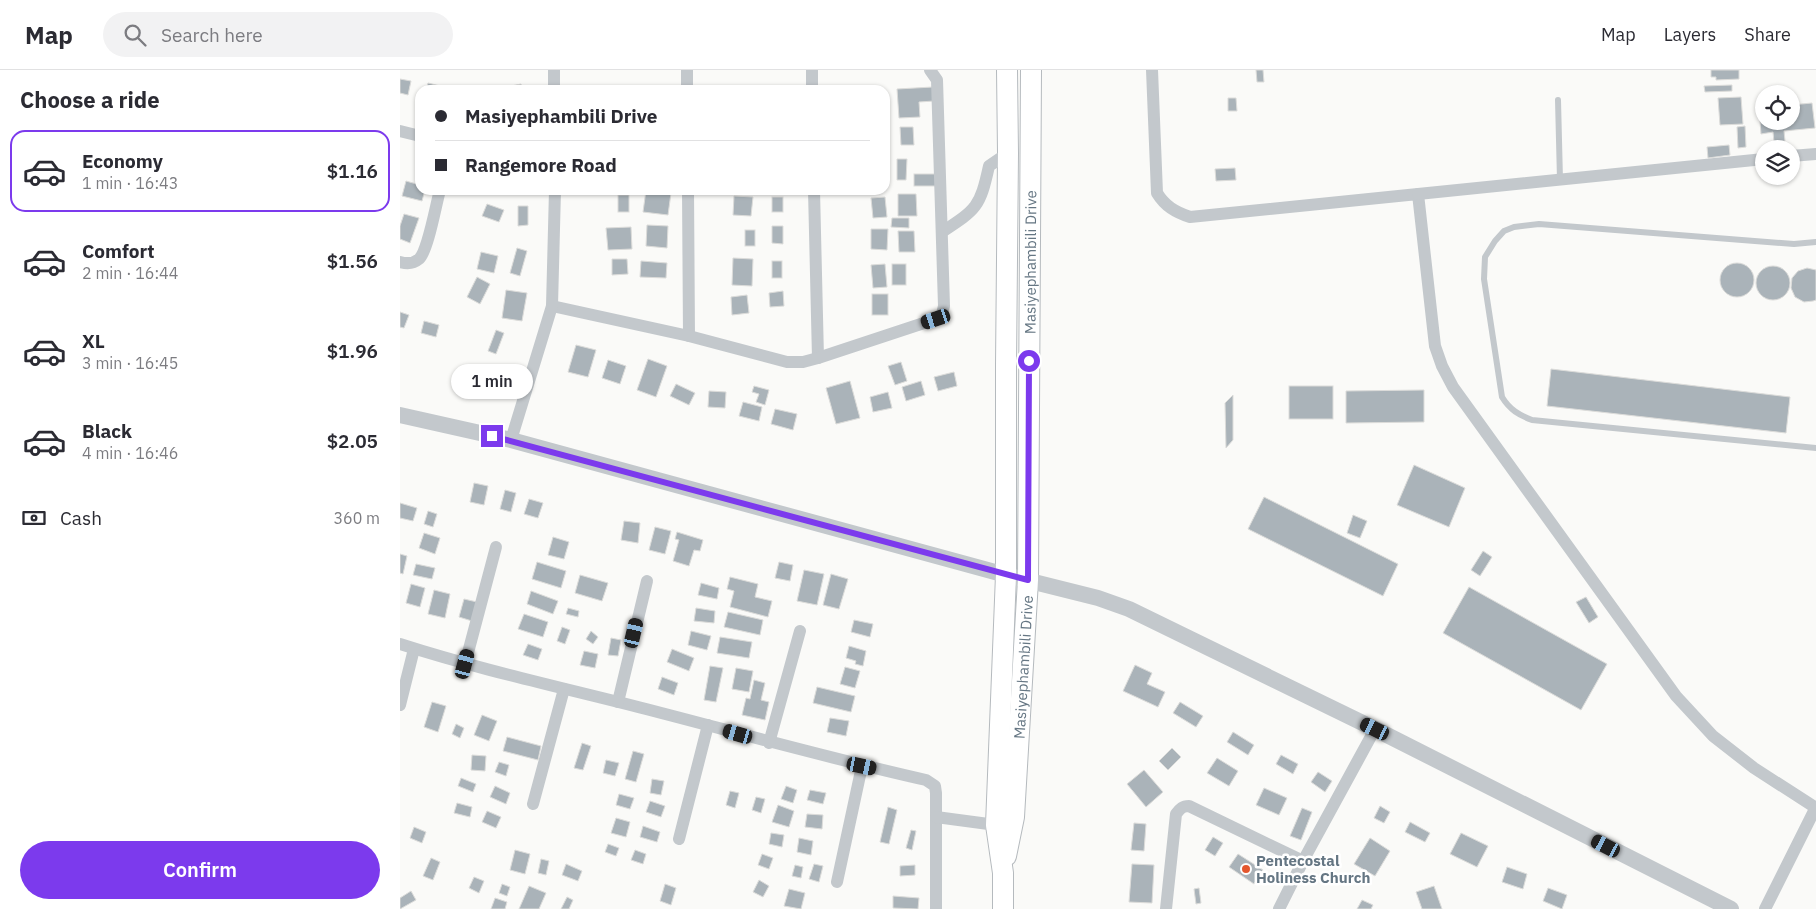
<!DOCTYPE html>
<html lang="en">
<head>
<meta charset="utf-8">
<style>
	body { margin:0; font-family:"IBM Plex Sans",sans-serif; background:#f2f2f3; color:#2b2b33; height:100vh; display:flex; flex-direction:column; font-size:19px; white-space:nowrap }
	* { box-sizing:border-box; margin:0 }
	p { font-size:16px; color:#7c7c81 }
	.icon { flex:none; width:28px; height:28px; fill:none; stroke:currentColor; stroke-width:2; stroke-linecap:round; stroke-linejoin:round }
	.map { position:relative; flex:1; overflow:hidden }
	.side { display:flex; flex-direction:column; background:#fff; width:400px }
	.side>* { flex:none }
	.guide { position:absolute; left:15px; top:15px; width:475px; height:110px; border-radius:15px; box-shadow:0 1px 4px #0004; display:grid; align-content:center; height:110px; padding:0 20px; background:#fff }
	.tools { position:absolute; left:1355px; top:15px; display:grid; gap:10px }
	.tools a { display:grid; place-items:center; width:45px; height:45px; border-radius:50%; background:#fff; box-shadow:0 1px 4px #0004; font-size:25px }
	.end { position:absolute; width:22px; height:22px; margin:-11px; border:6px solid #7c3aed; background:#fff; box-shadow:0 0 0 2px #fff }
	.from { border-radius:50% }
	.bubble { position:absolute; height:35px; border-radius:18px; background:#fff; box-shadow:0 1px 4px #0004; font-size:16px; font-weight:600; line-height:35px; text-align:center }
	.car { position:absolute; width:15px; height:30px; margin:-15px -8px; border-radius:6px; box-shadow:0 0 4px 1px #0007; background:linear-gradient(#222 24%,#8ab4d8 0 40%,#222 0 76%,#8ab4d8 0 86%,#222 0) }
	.guide b { display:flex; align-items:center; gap:18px; height:48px; font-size:19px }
	.guide b+b { border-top:1px solid #e1e1e2 }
	.guide i { width:12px; height:12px; background:#2b2b33 }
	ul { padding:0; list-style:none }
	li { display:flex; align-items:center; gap:15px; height:82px; margin:0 10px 8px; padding:0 10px; border:2px solid transparent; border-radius:15px }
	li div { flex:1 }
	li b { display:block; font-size:19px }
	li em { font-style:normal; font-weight:600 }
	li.on { border-color:#7c3aed }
	li>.icon { width:45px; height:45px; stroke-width:1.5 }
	h2 { padding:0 20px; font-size:22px; line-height:60px }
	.pay { display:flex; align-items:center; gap:12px; height:55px; padding:0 20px; font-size:19px }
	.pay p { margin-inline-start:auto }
	.primary-button { display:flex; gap:10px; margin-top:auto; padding:10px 20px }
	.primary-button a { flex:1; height:58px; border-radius:30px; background:#7c3aed; color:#fff; font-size:20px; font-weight:600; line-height:58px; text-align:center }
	header { display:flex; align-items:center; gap:30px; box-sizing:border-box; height:70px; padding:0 25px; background:#fff; border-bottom:1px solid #e1e1e2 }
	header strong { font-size:24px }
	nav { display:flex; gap:28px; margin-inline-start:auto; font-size:18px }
	.search { width:350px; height:45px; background:#f2f2f3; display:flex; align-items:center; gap:12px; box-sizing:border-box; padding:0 18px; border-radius:28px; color:#7c7c81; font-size:19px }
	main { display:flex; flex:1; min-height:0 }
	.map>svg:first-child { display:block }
	.building { fill:#aab3b9; stroke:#dcdcda }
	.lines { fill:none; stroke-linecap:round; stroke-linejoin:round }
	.primary-casing { stroke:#b5babe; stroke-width:22 }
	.service { stroke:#c3c8cc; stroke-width:6 }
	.minor { stroke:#c3c8cc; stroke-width:12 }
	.tertiary { stroke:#c3c8cc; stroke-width:16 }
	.primary { stroke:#fff; stroke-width:20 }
	.route { stroke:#7c3aed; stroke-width:6 }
	.poi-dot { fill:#e4572e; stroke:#fff; stroke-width:2 }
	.labels { text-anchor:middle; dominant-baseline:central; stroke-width:5; stroke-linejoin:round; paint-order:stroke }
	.street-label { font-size:15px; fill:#657683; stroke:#fff }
	.poi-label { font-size:15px; font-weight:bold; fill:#657683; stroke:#fff; text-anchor:start }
</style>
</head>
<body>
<header>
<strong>Map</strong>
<div class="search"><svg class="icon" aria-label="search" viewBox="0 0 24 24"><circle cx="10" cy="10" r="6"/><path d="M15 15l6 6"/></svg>Search here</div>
<nav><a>Map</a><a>Layers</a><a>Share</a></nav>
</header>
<main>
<section class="side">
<h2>Choose a ride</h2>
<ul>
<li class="on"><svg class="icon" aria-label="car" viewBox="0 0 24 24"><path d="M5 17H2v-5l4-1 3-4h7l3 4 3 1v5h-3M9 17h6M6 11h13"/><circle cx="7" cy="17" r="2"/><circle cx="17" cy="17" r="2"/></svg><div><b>Economy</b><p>1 min · 16:43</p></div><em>$1.16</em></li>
<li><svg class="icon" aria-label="car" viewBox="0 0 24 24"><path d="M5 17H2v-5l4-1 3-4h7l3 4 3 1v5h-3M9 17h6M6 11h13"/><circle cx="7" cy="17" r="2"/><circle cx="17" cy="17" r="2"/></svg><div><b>Comfort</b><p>2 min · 16:44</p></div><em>$1.56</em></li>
<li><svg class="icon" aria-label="car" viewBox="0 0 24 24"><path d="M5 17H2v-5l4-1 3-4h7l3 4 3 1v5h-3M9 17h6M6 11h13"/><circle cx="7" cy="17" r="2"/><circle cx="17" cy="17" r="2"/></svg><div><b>XL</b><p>3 min · 16:45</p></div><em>$1.96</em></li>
<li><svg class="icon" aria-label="car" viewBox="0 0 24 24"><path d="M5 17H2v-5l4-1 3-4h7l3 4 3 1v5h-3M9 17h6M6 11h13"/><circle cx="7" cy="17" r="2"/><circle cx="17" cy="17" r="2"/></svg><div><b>Black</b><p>4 min · 16:46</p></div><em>$2.05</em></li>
</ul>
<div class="pay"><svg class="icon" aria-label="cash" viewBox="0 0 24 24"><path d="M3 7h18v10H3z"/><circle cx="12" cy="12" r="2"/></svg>Cash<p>360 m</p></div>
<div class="primary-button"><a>Confirm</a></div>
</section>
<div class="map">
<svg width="1416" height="839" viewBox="0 0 1416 839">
	<rect width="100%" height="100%" fill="#fafaf8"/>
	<g class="building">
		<path d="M856 0H863L864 12H857Z"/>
		<path d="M1311 0H1339V9L1316 10V7H1311Z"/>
		<path d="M0 9 11 11 8 25 0 23Z"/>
		<path d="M28 13 40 16 39 20H26Z"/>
		<path d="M121 14 122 20H107L106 17Z"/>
		<path d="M1332 15V21L1305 22 1304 16Z"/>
		<path d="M533 17 534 31 519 32 520 47 499 48 497 19Z"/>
		<path d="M1341 27 1343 54 1320 55 1318 28Z"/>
		<path d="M828 28H836L837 41H828Z"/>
		<path d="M1412 33 1415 58 1384 61 1385 71 1374 72 1373 62 1361 64 1359 38 1364 37V51H1391V35Z"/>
		<path d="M1345 56 1346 77 1338 78 1337 57Z"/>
		<path d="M500 57H513L514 75H501Z"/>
		<path d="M1329 75 1330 85 1308 88 1307 77Z"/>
		<path d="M497 89H507L506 110H497Z"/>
		<path d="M835 98 836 110 816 111 815 99Z"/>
		<rect x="514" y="104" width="22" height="12"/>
		<path d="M6 111 20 115V120H25L22 131 2 126Z"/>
		<path d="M246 120 271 123 268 145 243 142Z"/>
		<path d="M498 124H516L517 146H498Z"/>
		<rect x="218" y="125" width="11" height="17"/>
		<path d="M334 126 353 127 351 146 333 145Z"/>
		<rect x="372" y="127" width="11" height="15"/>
		<path d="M485 127 487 147 473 148 471 128Z"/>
		<path d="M87 134 104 140 99 152 82 146Z"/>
		<path d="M118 136H128V155L118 156Z"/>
		<path d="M4 144 19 148 10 173 0 169V156Z"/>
		<path d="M492 148H509V158L491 157Z"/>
		<path d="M247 155 268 156 267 178 246 176Z"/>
		<path d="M372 156H383V174L372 173Z"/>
		<path d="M231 157 232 179 208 180 206 158Z"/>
		<path d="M471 159H488L487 180 471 179Z"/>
		<rect x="345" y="160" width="10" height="16"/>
		<path d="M498 161H514L515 182H499Z"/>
		<path d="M117 178 127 181 120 206 110 203Z"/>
		<path d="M81 182 98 186 94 203 77 199Z"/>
		<path d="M333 188 353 189 352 216 332 215Z"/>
		<path d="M212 189H227L228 204 212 205Z"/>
		<path d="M241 191 267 193 266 208 240 207Z"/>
		<rect x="372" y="191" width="10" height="17"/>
		<circle cx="1337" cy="210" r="17"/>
		<path d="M485 194 487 217 473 218 471 195Z"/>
		<rect x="492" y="194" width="14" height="21"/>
		<circle cx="1373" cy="213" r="17"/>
		<path d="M1407 198 1416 200V230L1413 231 1404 232 1395 227 1391 218 1392 208 1398 201Z"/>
		<path d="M77 207 90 214 80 234 67 227Z"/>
		<path d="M106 220 127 223 122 251 102 248Z"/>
		<path d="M383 221 384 236 370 237 369 223Z"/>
		<rect x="472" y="224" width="16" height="21"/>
		<path d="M347 225 349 243 332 245 331 227Z"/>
		<path d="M0 242 9 245 4 258 0 257Z"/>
		<path d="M24 251 39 255 36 267 21 263Z"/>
		<path d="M96 260 104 263 96 284 88 281Z"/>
		<path d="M176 275 196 280 188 307 168 302Z"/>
		<path d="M248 289 267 296 256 327 237 320Z"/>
		<path d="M208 290 226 296 220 314 202 308Z"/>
		<path d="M501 292 507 311 495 315 488 296Z"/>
		<path d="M1151 299 1390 327 1386 363 1147 336Z"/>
		<path d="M554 302 557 316 538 321 534 307Z"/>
		<path d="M450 311 460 348 436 354 426 318Z"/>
		<path d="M521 311 525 325 506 331 502 317Z"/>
		<path d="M276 314 295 323 289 335 270 326Z"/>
		<path d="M354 316 369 320 365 335 356 332 359 324 352 322Z"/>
		<rect x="889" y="316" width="44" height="33"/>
		<path d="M1024 320V352L946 353V321Z"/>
		<path d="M309 321 326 322 325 338 308 337Z"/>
		<path d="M488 322 492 338 473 342 470 327Z"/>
		<path d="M833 325V370L826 378 825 333Z"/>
		<path d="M343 332 362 337 359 351 339 346Z"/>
		<path d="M375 339 397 344 393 360 371 354Z"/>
		<path d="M1014 395 1065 418 1049 457 997 435Z"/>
		<path d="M74 413 88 416 84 435 70 432Z"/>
		<path d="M105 420 116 423 111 442 100 439Z"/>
		<path d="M864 427 998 494 983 526 848 459Z"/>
		<path d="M129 429 143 433 138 448 124 444Z"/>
		<path d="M0 433 17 438 13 451 0 448Z"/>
		<path d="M28 441 37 444 33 457 24 454Z"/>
		<path d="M953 445 967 451 960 468 947 463Z"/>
		<path d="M224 451 240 453 238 473 221 470Z"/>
		<path d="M255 457 271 461 265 484 249 480Z"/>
		<path d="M277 462 303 470 300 481 294 480 289 496 273 491 279 470 275 469Z"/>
		<path d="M24 463 40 468 35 484 19 478Z"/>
		<path d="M153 467 169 472 164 489 148 485Z"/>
		<path d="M1083 481 1092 487 1080 506 1071 500Z"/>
		<path d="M0 484 7 486 3 504 0 503Z"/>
		<path d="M137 492 166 501 161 518 132 509Z"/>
		<path d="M379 492 393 495 390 511 375 508Z"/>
		<path d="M16 494 35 498 32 509 13 505Z"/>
		<path d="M404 500 424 504 417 535 397 531Z"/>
		<path d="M431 504 448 509 439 539 423 535Z"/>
		<path d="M180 505 208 513 202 531 175 523Z"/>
		<path d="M330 507 358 514 355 527 372 531 368 547 330 537 334 521 327 519Z"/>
		<path d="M301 513 319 518 317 529 298 525Z"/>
		<path d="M11 514 25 518 20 537 6 533Z"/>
		<path d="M1069 517 1207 594 1181 640 1043 563Z"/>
		<path d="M34 520 50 524 45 548 28 544Z"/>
		<path d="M131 521 158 531 153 544 127 534Z"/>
		<path d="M1186 527 1198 547 1189 553 1176 532Z"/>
		<path d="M64 529 77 532 72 551 59 547Z"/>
		<path d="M168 538 179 541 178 547 166 544Z"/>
		<path d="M296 538 315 541 314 553 294 551Z"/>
		<path d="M328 542 363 550 360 565 324 557Z"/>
		<path d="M124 544 148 552 143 567 118 559Z"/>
		<path d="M454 550 473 554 470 567 451 562Z"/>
		<path d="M162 557 170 560 165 574 157 571Z"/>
		<path d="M191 561 198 567 193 574 186 569Z"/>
		<path d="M291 561 311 566 307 580 288 575Z"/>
		<path d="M320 567 352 572 349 588 317 583Z"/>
		<path d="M211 568 221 570 218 586 208 585Z"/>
		<path d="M128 574 142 579 138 590 123 585Z"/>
		<path d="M449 576 466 581 463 596 455 594 456 591 446 588Z"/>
		<path d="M272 579 294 588 289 601 267 592Z"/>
		<path d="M184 581 198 584 195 598 180 595Z"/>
		<path d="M735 595 752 603 747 614 765 622 758 637 723 621Z"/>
		<path d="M310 596 323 598 316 632 304 630Z"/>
		<path d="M445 597 460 601 455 618 440 614Z"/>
		<path d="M336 598 353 601 349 622 332 619Z"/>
		<path d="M262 607 278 613 274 625 258 619Z"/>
		<path d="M354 610 365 613 361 630 369 632 365 650 342 645 346 628 350 629Z"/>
		<path d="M417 617 455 626 451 642 413 633Z"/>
		<path d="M32 632 46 636 38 662 24 657Z"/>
		<path d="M780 632 803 646 796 657 773 643Z"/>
		<path d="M82 645 97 651 89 671 74 665Z"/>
		<path d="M430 648 449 651 446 666 427 662Z"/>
		<path d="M56 654 64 658 60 668 52 664Z"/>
		<path d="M833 662 854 675 848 685 827 672Z"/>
		<path d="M107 667 141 676 138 690 103 681Z"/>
		<path d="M182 673 191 676 183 700 174 698Z"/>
		<path d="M772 678 781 687 768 700 759 691Z"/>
		<path d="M233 681 244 684 236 712 225 709Z"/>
		<path d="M72 685 86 686 85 701 71 700Z"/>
		<path d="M881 685 898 694 893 704 876 694Z"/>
		<path d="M817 688 838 701 829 716 807 703Z"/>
		<path d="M206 690 219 693 215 706 203 703Z"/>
		<path d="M99 692 109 695 106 706 95 702Z"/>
		<path d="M744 700 763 722 746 737 727 714Z"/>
		<path d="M918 702 932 711 925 722 911 712Z"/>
		<path d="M61 708 76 714 73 722 58 716Z"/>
		<path d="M252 709 264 711 261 725 250 723Z"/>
		<path d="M95 716 110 723 106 734 90 727Z"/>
		<path d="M386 716 397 720 393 733 381 729Z"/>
		<path d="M864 718 887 728 879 745 856 735Z"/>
		<path d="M410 720 426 723 423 734 407 730Z"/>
		<path d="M330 721 339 723 335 738 326 735Z"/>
		<path d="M219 724 234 728 230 739 216 735Z"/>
		<path d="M356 727 365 729 361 743 352 740Z"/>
		<path d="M250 731 265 736 261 747 246 742Z"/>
		<path d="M57 733 72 737 70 747 54 743Z"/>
		<path d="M378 735 394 741 389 757 372 752Z"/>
		<path d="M980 736 990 742 984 753 974 748Z"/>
		<path d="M488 737 497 740 489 774 480 772Z"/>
		<path d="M902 738 912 742 901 770 890 766Z"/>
		<path d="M87 741 101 747 96 758 82 752Z"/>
		<path d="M407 744 423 745 422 759 405 757Z"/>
		<path d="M216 748 230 752 226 767 211 763Z"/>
		<path d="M1010 752 1030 763 1025 772 1005 762Z"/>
		<path d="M734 753 746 754 744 781 731 780Z"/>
		<path d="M243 756 260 762 257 772 240 767Z"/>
		<path d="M14 757 26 762 22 773 10 768Z"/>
		<path d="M511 760 516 761 512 780 506 778Z"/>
		<path d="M371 763 384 765 382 777 369 774Z"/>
		<path d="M1061 763 1088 776 1077 797 1050 784Z"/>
		<path d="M813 767 823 773 815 786 805 780Z"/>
		<path d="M399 768 413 771 411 785 397 782Z"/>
		<path d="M970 768 990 781 975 806 954 794Z"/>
		<path d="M208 774 219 778 216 786 205 782Z"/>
		<path d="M115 780 130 784 125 804 110 800Z"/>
		<path d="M235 780 246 784 243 794 231 790Z"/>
		<path d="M362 784 373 788 369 799 358 795Z"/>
		<path d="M838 784 863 800 854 814 829 797Z"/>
		<path d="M31 788 40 792 33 810 23 806Z"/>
		<path d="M141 789 149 791 146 805 138 803Z"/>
		<path d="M166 794 182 801 178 811 162 805Z"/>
		<path d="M414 794 423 796 419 812 409 809Z"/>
		<path d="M732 794 754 795 752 833 729 832Z"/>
		<path d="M395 795 403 797 401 808 392 806Z"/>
		<path d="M515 795V805L500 806V796Z"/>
		<path d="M1107 797 1127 804 1123 819 1102 812Z"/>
		<path d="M74 807 84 811 79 823 69 818Z"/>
		<path d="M359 810 369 816 363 827 353 822Z"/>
		<path d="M102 814 110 817 107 826 99 823Z"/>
		<path d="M265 814 276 818 271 835 260 831Z"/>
		<path d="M129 816 146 823 139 839H119Z"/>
		<path d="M1034 816 1042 839H1022L1016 822Z"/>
		<path d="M799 818 801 833 796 834 794 819Z"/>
		<path d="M1148 818 1167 825 1162 839 1143 831Z"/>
		<path d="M389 819 405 823 401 839 384 836Z"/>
		<path d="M11 821 16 830 0 839V828Z"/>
		<path d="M493 826 519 828 518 839 493 838Z"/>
		<path d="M167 827 173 830 169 839H161Z"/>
		<path d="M95 828 107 832 105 839H91Z"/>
		<path d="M962 830 973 835 971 839H957Z"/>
	</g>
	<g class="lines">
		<defs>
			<g id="primary">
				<path id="s1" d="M606 786 614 747 628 510 631 0"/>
				<path d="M603 839V803L596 755 606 505V296L608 83 607 0"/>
			</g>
		</defs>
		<use href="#primary" class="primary-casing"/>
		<g class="service">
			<path d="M1158 30 1160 110"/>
			<path d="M1416 172 1394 174 1139 154 1114 157 1104 161 1095 171 1085 187 1084 209 1102 327C1110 340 1119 345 1132 350L1416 378"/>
		</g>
		<g class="minor">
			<path d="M154 0V20"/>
			<path d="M287 0V20"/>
			<path d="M412 0V20"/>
			<path d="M752 0 757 123C765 136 775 142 790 147L1018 124 1035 276 1042 296 1053 317 1276 626 1313 666 1354 698 1416 738"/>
			<path d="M0 61 20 66"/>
			<path d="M1391 86 1416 84"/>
			<path d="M288 120 289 266"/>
			<path d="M414 120 418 288"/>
			<path d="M1018 124 1364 89"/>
			<path d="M542 162C577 139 580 137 589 96L608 83"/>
			<path d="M0 192C7 194 13 194 19 189 28 181 36 134 40 120"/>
			<path d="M152 236 289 266 387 292H403L418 288 536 249 542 244 544 236 537 10 530 0"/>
			<path d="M111 370 152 236 155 120"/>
			<path d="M0 574C81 600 164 618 246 639 339 663 432 689 526 710L535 716 536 723V839"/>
			<path d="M65 594 96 477"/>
			<path d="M218 632 247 511"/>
			<path d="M0 635 14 579"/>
			<path d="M369 673 400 561"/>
			<path d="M133 734 164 619"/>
			<path d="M536 747 596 755"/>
			<path d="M279 769 308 655"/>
			<path d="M437 812 462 696"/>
			<path d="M766 839 776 744C780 739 782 736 789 736L903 791"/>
			<path d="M879 839 903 791 975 659"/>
			<path d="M1365 839 1416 737"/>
		</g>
		<path class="tertiary" d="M0 345 111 370 606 505 698 528 729 539 975 659 1331 839"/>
		<use href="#primary" class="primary"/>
	</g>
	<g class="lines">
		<path class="route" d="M92 366 628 510 629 291"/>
	</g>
	<circle class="poi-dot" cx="846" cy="799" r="5"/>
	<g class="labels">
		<g class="street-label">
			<text stroke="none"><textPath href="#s1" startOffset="595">Masiyephambili Drive</textPath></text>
			<text stroke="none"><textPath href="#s1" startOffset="190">Masiyephambili Drive</textPath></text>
		</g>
		<g class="poi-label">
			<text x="856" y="790">Pentecostal<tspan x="856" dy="17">Holiness Church</tspan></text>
		</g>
	</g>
</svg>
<div class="tools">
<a><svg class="icon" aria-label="locate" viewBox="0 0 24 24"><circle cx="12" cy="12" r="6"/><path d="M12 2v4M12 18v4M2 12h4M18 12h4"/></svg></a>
<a><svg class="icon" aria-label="layers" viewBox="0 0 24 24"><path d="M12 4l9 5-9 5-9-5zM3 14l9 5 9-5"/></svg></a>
</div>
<i class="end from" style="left:629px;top:291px"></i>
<i class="end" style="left:92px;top:366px"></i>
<div class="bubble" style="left:51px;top:294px;width:82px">1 min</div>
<i class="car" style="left:536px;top:249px;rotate:252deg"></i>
<i class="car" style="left:234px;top:563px;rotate:13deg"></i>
<i class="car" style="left:65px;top:594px;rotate:15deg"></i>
<i class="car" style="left:975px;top:659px;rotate:296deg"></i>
<i class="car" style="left:338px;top:664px;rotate:286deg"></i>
<i class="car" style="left:462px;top:696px;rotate:102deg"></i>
<i class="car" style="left:1206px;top:776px;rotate:297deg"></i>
<div class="guide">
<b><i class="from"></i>Masiyephambili Drive</b>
<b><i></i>Rangemore Road</b>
</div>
</div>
</main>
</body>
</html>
